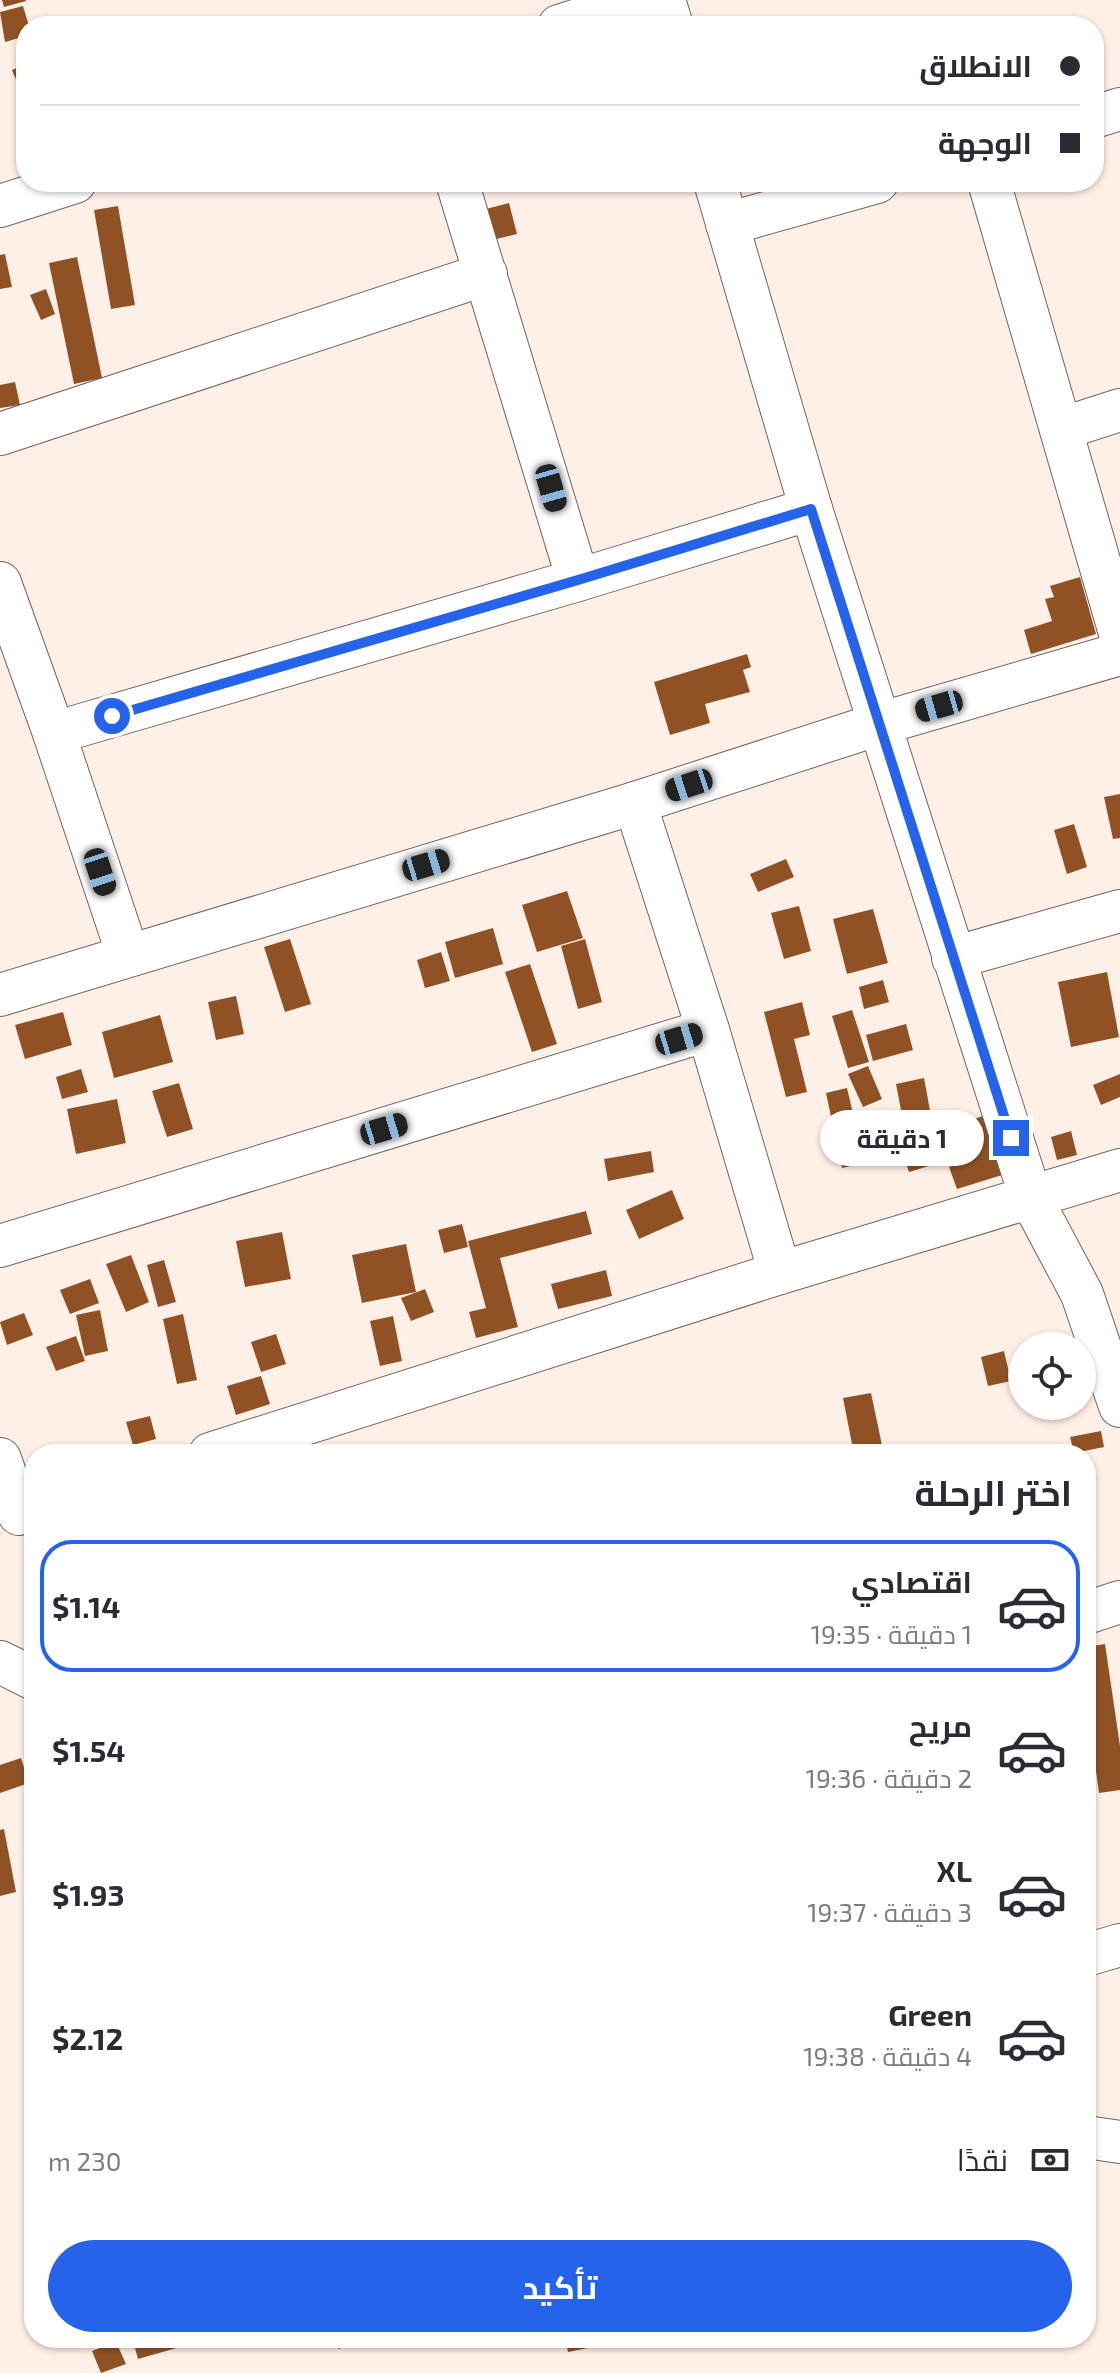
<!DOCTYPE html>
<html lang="ar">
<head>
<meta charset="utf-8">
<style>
	body { margin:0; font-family:"Exo 2",Cairo,sans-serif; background:#f2f2f3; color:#2b2b33; direction:rtl; height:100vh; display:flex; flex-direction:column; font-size:30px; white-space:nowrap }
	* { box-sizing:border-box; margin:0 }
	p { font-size:26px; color:#7c7c81 }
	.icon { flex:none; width:44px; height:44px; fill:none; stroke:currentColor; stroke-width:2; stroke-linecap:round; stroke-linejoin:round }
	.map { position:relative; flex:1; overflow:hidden; direction:ltr }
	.sheet { position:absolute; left:24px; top:1444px; width:1072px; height:904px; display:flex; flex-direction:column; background:#fff; border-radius:32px; box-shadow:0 2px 6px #0004; direction:rtl }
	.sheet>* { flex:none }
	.banner { position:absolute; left:16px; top:16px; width:1088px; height:176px; border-radius:32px; box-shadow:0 2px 6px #0004; direction:rtl; display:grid; align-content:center; height:176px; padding:0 24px; background:#fff }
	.controls { position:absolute; left:1008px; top:1332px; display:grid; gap:16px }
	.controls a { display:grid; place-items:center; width:88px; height:88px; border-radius:50%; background:#fff; box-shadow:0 2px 6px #0004; font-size:40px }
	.end { position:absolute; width:36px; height:36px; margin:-18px; border:10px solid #2563eb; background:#fff; box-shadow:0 0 0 4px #fff }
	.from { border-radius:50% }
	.bubble { position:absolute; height:56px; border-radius:28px; background:#fff; box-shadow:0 2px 6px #0004; font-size:26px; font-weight:700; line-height:56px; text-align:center; direction:rtl }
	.car { position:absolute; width:24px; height:48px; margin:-24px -12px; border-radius:10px; box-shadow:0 0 6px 2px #0007; background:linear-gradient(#222 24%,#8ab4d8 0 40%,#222 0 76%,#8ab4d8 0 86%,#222 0) }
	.banner b { display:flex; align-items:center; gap:28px; height:76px; font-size:30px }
	.banner b+b { border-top:2px solid #e1e1e2 }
	.banner i { width:20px; height:20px; background:#2b2b33 }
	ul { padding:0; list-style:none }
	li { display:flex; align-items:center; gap:24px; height:132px; margin:0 16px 12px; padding:0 8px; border:4px solid transparent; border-radius:32px }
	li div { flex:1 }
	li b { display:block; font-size:30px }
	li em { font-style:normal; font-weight:700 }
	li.selected { border-color:#2563eb }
	li>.icon { width:72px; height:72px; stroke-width:1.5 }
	h2 { padding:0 24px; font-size:36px; line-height:96px }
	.pay { display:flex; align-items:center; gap:20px; height:88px; padding:0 24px; font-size:30px }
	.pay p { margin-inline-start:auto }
	.primary-button { display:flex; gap:16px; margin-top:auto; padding:16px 24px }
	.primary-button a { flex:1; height:92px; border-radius:48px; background:#2563eb; color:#fff; font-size:32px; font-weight:700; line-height:92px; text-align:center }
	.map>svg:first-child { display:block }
	.building { fill:#905225 }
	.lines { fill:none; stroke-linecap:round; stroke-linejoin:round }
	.minor-casing { stroke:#72655e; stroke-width:44 }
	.minor { stroke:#fff; stroke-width:42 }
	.route { stroke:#2563eb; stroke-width:10 }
</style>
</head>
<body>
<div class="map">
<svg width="1120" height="2373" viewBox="0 0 1120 2373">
	<rect width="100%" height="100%" fill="#fff0e7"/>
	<g class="building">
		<path d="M2 0H26V1L4 7Z"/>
		<path d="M23 6 29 26H26V36L5 42 0 12Z"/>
		<path d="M26 64V104L12 70Z"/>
		<path d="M509 203 517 234 492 240 486 209Z"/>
		<path d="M118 206 135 305 111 309 94 210Z"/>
		<path d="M5 254 12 287 0 289V255Z"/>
		<path d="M77 257 102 378 74 384 49 263Z"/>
		<path d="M46 289 55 314 41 320 30 295Z"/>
		<path d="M15 382 20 405 0 408V385Z"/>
		<path d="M1080 577 1096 634 1031 654 1024 630 1052 621 1045 599 1054 597 1050 586Z"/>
		<path d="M747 654 751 667 743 670 750 692 705 704 710 723 670 735 654 682Z"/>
		<path d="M1120 794V838L1113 839 1104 797Z"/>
		<path d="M1074 824 1087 867 1067 874 1054 830Z"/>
		<path d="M786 859 794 877 758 892 750 874Z"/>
		<path d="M567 891 583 938 537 952 522 905Z"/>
		<path d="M799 906 811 951 784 959 771 913Z"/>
		<path d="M873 909 888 963 847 974 833 919Z"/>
		<path d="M493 928 503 964 455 978 445 942Z"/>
		<path d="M290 939 311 1004 285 1012 264 947Z"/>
		<path d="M585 939 602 1002 578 1009 561 946Z"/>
		<path d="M441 952 450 981 425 988 417 960Z"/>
		<path d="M530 964 557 1044 532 1052 505 972Z"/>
		<path d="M1107 972 1119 1037 1071 1047 1058 982Z"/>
		<path d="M883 980 889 1002 864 1009 859 987Z"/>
		<path d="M236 996 244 1034 216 1040 208 1002Z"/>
		<path d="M802 1002 810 1035 794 1039 807 1092 786 1097 764 1012Z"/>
		<path d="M852 1010 869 1062 848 1068 832 1016Z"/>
		<path d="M63 1012 72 1045 25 1059 15 1025Z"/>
		<path d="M160 1015 173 1062 114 1078 102 1032Z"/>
		<path d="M906 1024 913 1050 873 1061 866 1035Z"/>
		<path d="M868 1066 882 1099 863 1107 848 1074Z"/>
		<path d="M81 1069 88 1092 62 1099 56 1077Z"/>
		<path d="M1120 1074V1097L1101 1105 1093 1085Z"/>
		<path d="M924 1078 932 1121 904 1126 896 1084Z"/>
		<path d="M179 1083 193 1129 167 1137 152 1091Z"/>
		<path d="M847 1088 858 1135 884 1129 890 1157 842 1168 826 1093Z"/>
		<path d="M117 1099 126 1143 76 1154 67 1109Z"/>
		<path d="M983 1116 1002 1175 957 1189 949 1167 970 1160 958 1124Z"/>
		<path d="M929 1124 942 1162 909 1172 896 1135Z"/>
		<path d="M1071 1131 1077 1155 1057 1160 1051 1137Z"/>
		<path d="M651 1151 654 1172 608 1181 604 1159Z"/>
		<path d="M672 1190 684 1219 639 1239 626 1210Z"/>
		<path d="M586 1211 592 1234 500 1258 518 1327 476 1338 469 1312 486 1308 468 1241Z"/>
		<path d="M462 1224 468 1247 444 1253 438 1230Z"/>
		<path d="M282 1232 291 1279 245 1287 236 1241Z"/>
		<path d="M406 1244 416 1292 362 1303 352 1255Z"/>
		<path d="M131 1255 149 1302 126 1312 106 1264Z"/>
		<path d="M164 1260 176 1302 158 1307 147 1265Z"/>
		<path d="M606 1270 612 1296 558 1309 551 1284Z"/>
		<path d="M90 1279 99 1303 70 1314 60 1290Z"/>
		<path d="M425 1289 434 1312 411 1321 401 1298Z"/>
		<path d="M100 1310 108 1351 85 1356 76 1315Z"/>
		<path d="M24 1313 33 1335 7 1345 0 1322Z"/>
		<path d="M183 1314 197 1380 177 1384 163 1319Z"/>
		<path d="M393 1316 402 1361 380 1366 370 1321Z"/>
		<path d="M276 1334 286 1364 261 1372 251 1342Z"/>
		<path d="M76 1336 85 1361 56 1371 46 1347Z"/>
		<path d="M1004 1351 1011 1381 988 1386 981 1357Z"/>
		<path d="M261 1376 270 1404 236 1415 227 1386Z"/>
		<path d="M871 1393 883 1450 854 1454 843 1398Z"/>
		<path d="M150 1416 156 1439 133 1445 126 1422Z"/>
		<path d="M1101 1431 1104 1447 1074 1453 1070 1437Z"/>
		<path d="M1105 1644 1120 1746V1790L1099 1793 1086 1698V1647Z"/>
		<path d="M21 1758 29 1783 0 1793V1765Z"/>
		<path d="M4 1829 16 1892 0 1896V1830Z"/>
		<path d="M144 2338H193L194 2343 138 2359 133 2341Z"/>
		<path d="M335 2338H364V2341L338 2349Z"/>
		<path d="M565 2338H585L588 2348 568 2352Z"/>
		<path d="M968 2338H998V2339L970 2346Z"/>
		<path d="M116 2342 126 2364 101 2373 92 2351Z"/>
	</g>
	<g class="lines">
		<defs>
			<g id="minor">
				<path d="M664 0 672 26"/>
				<path d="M559 26 641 0"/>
				<path d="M1094 117 1120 109"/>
				<path d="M457 182 578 580"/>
				<path d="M715 182 811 509 1031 1198 1082 1294 1120 1406"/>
				<path d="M989 182 1120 633"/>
				<path d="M0 206 75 182"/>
				<path d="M727 224 877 182"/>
				<path d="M1061 429 1120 410"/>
				<path d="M0 434 486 274"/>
				<path d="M0 583 54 733 128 955"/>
				<path d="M54 733 578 580 811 509"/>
				<path d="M635 803 708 1030 780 1273"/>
				<path d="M953 958 1120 911"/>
				<path d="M0 995 635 803 879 724 1120 654"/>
				<path d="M0 1246 708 1030"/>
				<path d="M210 1454 780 1273 1120 1170"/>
				<path d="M0 1459 19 1514"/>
				<path d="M1086 1613 1120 1602"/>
				<path d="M0 1662 34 1679"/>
				<path d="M1086 1955 1120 1945"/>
				<path d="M1086 2137 1120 2142"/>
			</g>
		</defs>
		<use href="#minor" class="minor-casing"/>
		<use href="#minor" class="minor"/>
	</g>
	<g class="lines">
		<path class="route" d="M112 716 578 580 811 509 1011 1138"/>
	</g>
</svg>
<div class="controls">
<a><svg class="icon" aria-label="locate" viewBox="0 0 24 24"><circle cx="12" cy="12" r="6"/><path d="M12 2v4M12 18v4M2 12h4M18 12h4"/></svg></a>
</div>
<i class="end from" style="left:112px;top:716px"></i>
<i class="end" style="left:1011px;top:1138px"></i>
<div class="bubble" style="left:820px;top:1110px;width:164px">1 دقيقة</div>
<i class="car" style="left:551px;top:488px;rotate:164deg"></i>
<i class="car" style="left:939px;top:706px;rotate:254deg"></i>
<i class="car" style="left:689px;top:785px;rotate:252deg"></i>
<i class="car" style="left:426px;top:865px;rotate:73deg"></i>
<i class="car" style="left:100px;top:872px;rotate:162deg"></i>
<i class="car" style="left:679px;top:1039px;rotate:73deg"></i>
<i class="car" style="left:384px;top:1129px;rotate:73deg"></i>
<div class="banner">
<b><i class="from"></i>الانطلاق</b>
<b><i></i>الوجهة</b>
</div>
<section class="sheet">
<h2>اختر الرحلة</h2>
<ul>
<li class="selected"><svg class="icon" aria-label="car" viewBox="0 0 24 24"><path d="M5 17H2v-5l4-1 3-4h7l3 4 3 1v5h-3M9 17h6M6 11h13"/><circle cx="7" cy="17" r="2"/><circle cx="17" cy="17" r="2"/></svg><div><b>اقتصادي</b><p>1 دقيقة · 19:35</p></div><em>$1.14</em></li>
<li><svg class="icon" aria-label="car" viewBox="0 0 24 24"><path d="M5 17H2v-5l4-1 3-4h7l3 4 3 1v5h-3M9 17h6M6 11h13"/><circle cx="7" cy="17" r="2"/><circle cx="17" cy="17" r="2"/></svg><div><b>مريح</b><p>2 دقيقة · 19:36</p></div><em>$1.54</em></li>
<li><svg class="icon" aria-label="car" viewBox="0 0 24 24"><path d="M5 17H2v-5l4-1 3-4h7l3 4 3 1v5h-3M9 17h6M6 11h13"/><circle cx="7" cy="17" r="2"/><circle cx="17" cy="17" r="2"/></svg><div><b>XL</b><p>3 دقيقة · 19:37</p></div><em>$1.93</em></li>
<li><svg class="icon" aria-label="car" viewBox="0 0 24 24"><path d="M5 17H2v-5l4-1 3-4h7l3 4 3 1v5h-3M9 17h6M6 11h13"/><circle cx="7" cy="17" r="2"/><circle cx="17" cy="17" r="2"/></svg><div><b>Green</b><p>4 دقيقة · 19:38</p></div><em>$2.12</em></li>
</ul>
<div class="pay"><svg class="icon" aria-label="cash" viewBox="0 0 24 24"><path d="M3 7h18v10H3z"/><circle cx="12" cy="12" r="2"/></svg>نقدًا<p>230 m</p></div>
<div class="primary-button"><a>تأكيد</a></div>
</section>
</div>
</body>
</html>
